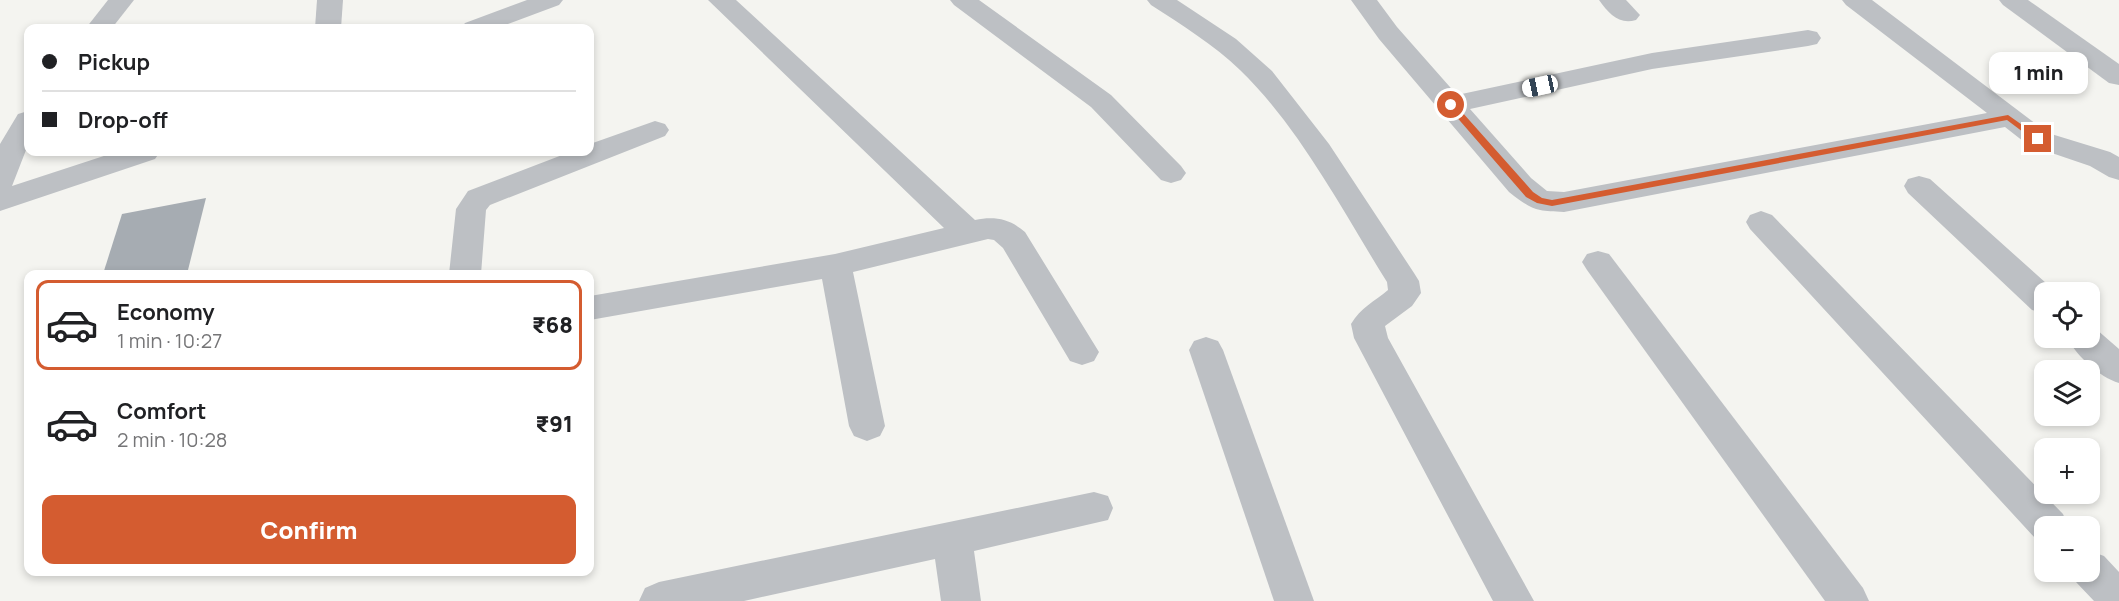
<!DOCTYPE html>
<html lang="en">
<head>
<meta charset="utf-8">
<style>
	body { margin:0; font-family:Manrope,sans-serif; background:#f6f6f6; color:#202124; height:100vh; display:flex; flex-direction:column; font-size:22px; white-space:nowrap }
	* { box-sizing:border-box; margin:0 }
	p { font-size:20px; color:#757577 }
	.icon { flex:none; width:33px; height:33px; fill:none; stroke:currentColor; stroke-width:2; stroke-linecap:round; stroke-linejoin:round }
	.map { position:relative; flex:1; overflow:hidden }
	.drawer { position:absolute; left:24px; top:270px; width:570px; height:306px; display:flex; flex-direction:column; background:#fff; border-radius:12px; box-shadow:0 3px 9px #0003 }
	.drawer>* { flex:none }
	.hud { position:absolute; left:24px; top:24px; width:570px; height:132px; border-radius:12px; box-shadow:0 3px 9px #0003; display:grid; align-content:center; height:132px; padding:0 18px; background:#fff }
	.buttons { position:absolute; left:2034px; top:282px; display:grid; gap:12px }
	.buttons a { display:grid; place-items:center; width:66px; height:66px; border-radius:12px; background:#fff; box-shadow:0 3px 9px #0003; font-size:30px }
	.end { position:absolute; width:27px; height:27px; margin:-14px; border:8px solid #d45c30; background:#fff; box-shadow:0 0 0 3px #fff }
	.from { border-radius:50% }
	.bubble { position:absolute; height:42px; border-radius:12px; background:#fff; box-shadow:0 3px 9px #0003; font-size:20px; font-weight:800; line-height:42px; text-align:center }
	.car { position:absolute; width:18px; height:36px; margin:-18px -9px; border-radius:8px; box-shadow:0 0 4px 2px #0007; background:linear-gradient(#fff 24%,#345 0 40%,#fff 0 76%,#345 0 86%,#fff 0) }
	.hud b { display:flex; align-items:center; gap:21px; height:57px; font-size:22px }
	.hud b+b { border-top:2px solid #e0e0e0 }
	.hud i { width:15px; height:15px; background:#202124 }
	ul { padding:10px 0 0; list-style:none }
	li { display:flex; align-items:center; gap:18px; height:90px; margin:0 12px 9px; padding:0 6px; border:3px solid transparent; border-radius:12px }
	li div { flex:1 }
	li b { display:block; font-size:22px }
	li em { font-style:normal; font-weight:800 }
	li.current { border-color:#d45c30 }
	li>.icon { width:54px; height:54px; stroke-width:1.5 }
	.primary-button { display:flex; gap:12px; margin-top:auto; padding:12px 18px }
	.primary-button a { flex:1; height:69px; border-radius:12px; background:#d45c30; color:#fff; font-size:24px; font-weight:800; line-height:69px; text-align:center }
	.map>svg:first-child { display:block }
	.building { fill:#a6acb2 }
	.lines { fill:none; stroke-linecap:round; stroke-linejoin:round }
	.minor { fill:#bdc0c4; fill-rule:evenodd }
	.route { fill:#d45c30 }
</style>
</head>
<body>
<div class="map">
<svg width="2119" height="601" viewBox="0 0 2119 601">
	<rect width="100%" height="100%" fill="#f4f4f0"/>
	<path class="building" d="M206 198 187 274H103L122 214Z"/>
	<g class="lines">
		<g class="minor">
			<path d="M108 0H134L112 28H86Z"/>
			<path d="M317 0H343L341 28H315Z"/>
			<path d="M527 0H563L559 5 497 28H461L465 23Z"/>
			<path d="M708 0H736L975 220C995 216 1010 219 1025 232L1099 352 1094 361 1082 365 1070 361 1003 248 994 240 988 239 853 272 885 426 880 436 867 441 854 436 849 426 822 279 590 320V296L835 254 944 228Z"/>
			<path d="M950 0H979L1111 95 1181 166 1186 173 1181 180 1171 183 1161 180 1091 107 954 5Z"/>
			<path d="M1147 0H1177L1236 39 1272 71 1329 144 1414 273 1419 281 1421 293 1412 306 1385 326 1388 338 1534 601H1493L1354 338 1351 324C1361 307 1374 302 1388 290L1387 282C1343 212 1300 128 1240 70 1214 45 1182 25 1151 5Z"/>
			<path d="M1351 0H1377L1397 27 1457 95 1652 53 1808 30 1817 32 1821 38 1817 44 1808 46 1652 69 1470 109 1531 178 1547 191 1564 192 1987 113 1846 5 1842 0H1872L2048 133 2110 152 2119 157V180L2109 177 2090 166 2028 145 2005 127 1564 212C1535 211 1532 210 1509 192L1379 39Z"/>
			<path d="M1599 0H1626L1640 15 1636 20C1619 25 1609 14 1599 0Z"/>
			<path d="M1999 0H2028L2119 64V85L2109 83 2003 5Z"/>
			<path d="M28 111V145L12 186 116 152H160L155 159 0 211V144L18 114Z"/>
			<path d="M655 121 665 124 669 130 665 136 490 205 486 210 481 274H449L456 209 468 191 570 152H590V144Z"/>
			<path d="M1919 176 1930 179 2056 292H2044V313L2032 310 1908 193 1904 186 1908 179Z"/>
			<path d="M1761 211 1772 215 2063 514 2068 526H2044V541L2035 538 1750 229 1746 222 1750 215Z"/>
			<path d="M1598 251 1609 254 1863 588 1869 601H1825L1587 270 1582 262 1587 254Z"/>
			<path d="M2090 327 2096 329 2119 349V383C2099 377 2077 356 2067 338H2090Z"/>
			<path d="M1206 337 1218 341 1223 350 1314 601H1274L1189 350 1194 341Z"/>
			<path d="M1094 492 1108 496 1113 508 1108 520 974 551 981 601H941L935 559 744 601H639L645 588 659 582Z"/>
			<path d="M2090 551 2104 556 2119 572V601H2094L2076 582 2071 572H2090Z"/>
		</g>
	</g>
	<path class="route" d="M1448 103H1454L1533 192 1542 198 1552 200 2008 115 2042 139 2035 141 2007 120 1552 206 1537 203 1526 197 1448 107Z"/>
</svg>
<div class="buttons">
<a><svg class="icon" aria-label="locate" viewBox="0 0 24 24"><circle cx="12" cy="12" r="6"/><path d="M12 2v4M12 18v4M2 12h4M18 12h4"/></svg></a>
<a><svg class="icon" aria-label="layers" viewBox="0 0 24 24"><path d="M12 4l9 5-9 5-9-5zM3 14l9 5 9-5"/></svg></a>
<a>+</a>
<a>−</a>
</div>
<i class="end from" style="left:1451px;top:105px"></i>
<i class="end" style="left:2038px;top:139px"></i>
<div class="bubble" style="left:1989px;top:52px;width:99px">1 min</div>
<i class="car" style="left:1540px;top:86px;rotate:258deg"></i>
<div class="hud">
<b><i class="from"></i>Pickup</b>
<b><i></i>Drop-off</b>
</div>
<section class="drawer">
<ul>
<li class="current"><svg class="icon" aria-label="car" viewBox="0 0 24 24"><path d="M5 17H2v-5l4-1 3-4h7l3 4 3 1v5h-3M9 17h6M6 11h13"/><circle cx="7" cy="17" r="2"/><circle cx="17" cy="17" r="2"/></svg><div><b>Economy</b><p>1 min · 10:27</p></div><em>₹68</em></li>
<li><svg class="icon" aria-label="car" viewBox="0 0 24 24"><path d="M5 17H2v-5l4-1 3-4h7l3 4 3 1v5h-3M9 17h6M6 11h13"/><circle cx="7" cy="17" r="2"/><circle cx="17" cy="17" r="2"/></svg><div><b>Comfort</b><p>2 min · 10:28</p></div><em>₹91</em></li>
</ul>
<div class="primary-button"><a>Confirm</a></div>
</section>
</div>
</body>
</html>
